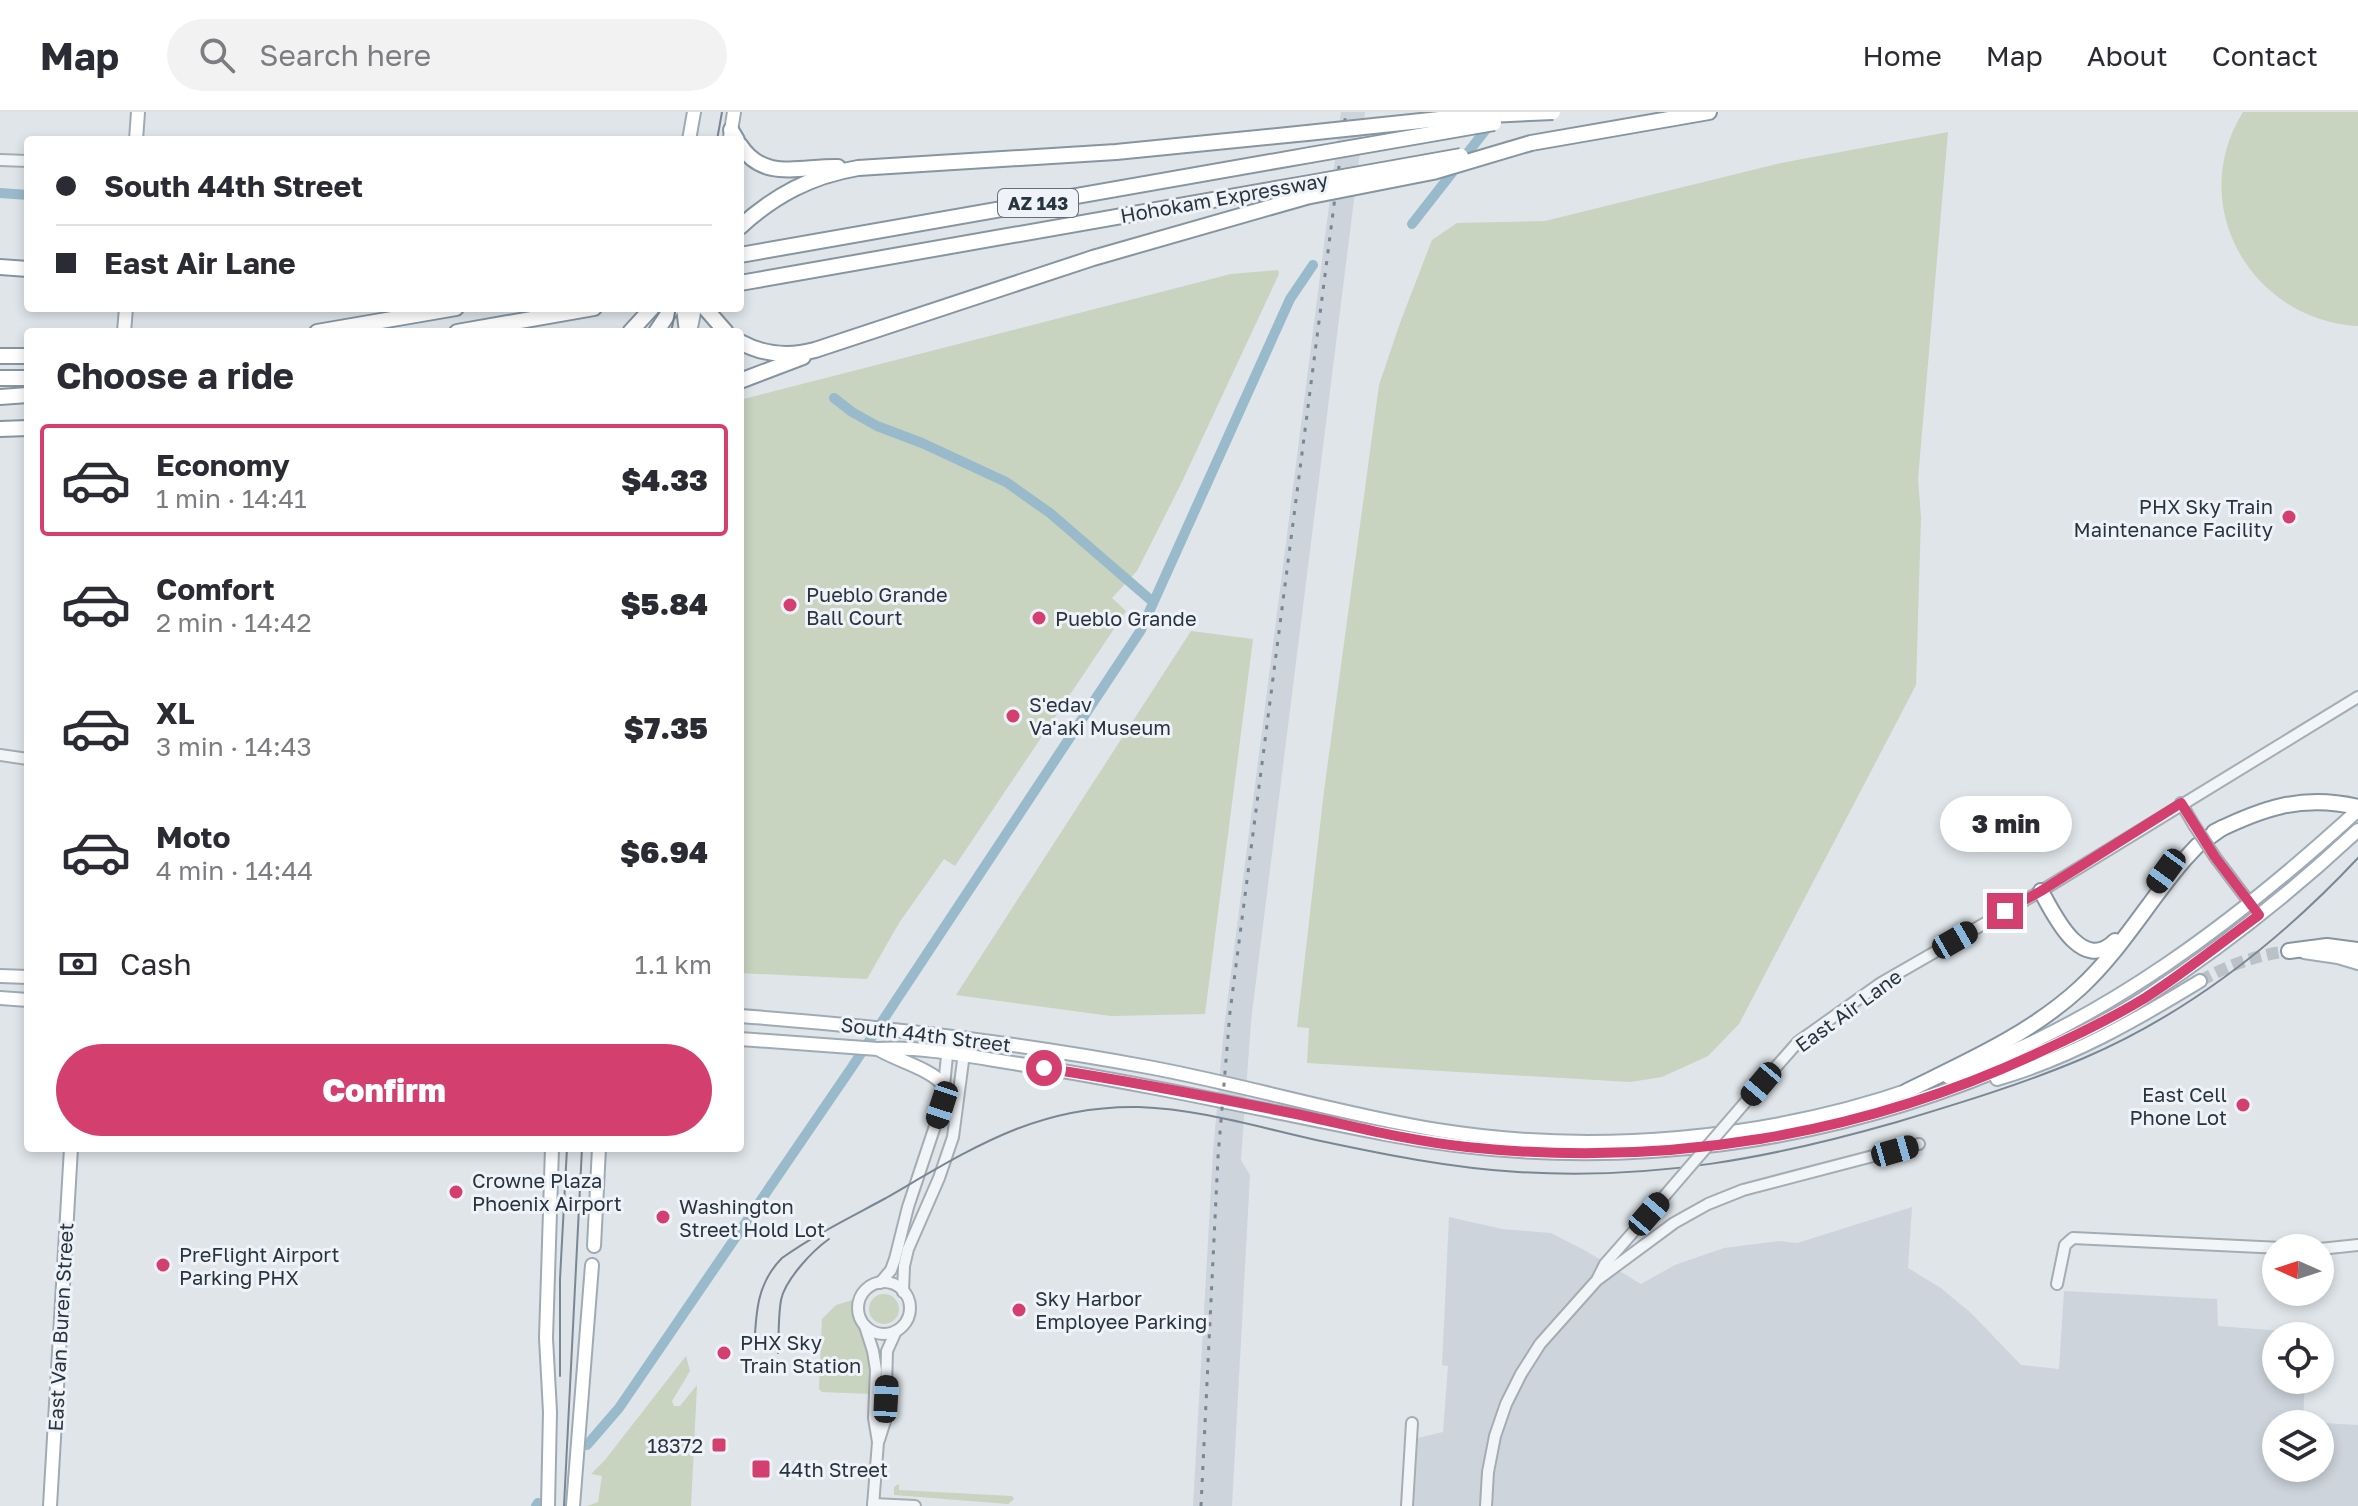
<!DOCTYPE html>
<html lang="en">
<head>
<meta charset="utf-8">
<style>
	body { margin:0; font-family:"Golos Text",sans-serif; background:#f2f2f3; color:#2b2b33; height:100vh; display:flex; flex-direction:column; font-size:30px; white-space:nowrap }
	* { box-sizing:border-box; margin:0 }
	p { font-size:26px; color:#7c7c81 }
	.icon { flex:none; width:44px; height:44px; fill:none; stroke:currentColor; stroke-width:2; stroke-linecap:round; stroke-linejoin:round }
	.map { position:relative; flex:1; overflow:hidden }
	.details { position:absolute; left:24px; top:216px; width:720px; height:824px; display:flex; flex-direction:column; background:#fff; border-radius:8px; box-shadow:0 4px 12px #0003 }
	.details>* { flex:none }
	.guide { position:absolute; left:24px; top:24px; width:720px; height:176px; border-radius:8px; box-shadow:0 4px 12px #0003; display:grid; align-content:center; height:176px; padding:0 32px; background:#fff }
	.needle { width:52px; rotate:273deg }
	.controls { position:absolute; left:2262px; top:1122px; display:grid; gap:16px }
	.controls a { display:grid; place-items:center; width:72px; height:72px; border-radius:50%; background:#fff; box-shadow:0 4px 12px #0003; font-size:40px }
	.end { position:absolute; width:36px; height:36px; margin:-18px; border:10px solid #d33f6f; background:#fff; box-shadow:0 0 0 4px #fff }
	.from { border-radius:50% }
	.bubble { position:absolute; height:56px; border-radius:28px; background:#fff; box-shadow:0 4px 12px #0003; font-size:26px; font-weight:800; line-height:56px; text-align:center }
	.car { position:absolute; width:24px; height:48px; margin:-24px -12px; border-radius:10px; box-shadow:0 0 6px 2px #0007; background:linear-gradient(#222 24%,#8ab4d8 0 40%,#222 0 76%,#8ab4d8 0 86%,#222 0) }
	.guide b { display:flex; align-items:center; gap:28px; height:76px; font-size:30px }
	.guide b+b { border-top:2px solid #e1e1e2 }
	.guide i { width:20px; height:20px; background:#2b2b33 }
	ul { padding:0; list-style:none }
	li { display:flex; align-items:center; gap:24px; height:112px; margin:0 16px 12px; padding:0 16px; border:4px solid transparent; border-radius:8px }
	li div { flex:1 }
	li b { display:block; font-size:30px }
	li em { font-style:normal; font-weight:800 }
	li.on { border-color:#d33f6f }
	li>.icon { width:72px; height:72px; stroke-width:1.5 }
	h2 { padding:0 32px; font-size:36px; line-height:96px }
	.pay { display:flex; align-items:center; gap:20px; height:88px; padding:0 32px; font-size:30px }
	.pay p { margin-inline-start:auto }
	.button { display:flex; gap:16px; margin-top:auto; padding:16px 32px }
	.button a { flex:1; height:92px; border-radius:48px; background:#d33f6f; color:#fff; font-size:32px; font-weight:800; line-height:92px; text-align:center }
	header { display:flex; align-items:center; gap:48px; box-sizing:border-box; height:112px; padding:0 40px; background:#fff; border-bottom:2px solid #e1e1e2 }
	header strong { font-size:38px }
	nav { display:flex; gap:44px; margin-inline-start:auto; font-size:28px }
	.search { width:560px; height:72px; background:#f2f2f3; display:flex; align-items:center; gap:20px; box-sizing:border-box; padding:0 28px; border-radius:44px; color:#7c7c81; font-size:30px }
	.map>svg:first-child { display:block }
	.built { fill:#cdd4db; fill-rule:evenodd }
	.green { fill:#c8d3c0 }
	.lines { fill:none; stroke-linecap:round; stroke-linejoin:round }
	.canal { stroke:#99bacb; stroke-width:10 }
	.major-tunnel { stroke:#bac2c7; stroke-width:12; stroke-dasharray:12 6; stroke-linecap:butt }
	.minor-casing { stroke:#a4adb3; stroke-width:14 }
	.major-casing { stroke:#9eabb5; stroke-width:16 }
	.highway-casing { stroke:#8695a0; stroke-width:18 }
	.minor { stroke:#f2f5f7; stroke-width:10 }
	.major { stroke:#fff; stroke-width:12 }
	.highway { stroke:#fff; stroke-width:14 }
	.tram { stroke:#788793; stroke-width:2 }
	.rail { stroke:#788793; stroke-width:3; stroke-dasharray:4 8; stroke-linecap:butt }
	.minor-bridge-casing { stroke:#a4adb3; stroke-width:14; stroke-linecap:butt }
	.highway-bridge-casing { stroke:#8695a0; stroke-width:18; stroke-linecap:butt }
	.minor-bridge { stroke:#f2f5f7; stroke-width:10 }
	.highway-bridge { stroke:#fff; stroke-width:14 }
	.route { stroke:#d33f6f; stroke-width:10 }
	.poi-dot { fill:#d33f6f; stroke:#eff3f7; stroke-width:3 }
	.labels { text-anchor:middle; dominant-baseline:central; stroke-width:6; stroke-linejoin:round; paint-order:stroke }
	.shield { fill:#eff3f7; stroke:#636e78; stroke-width:2 }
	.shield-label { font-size:18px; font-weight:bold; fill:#273541 }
	.street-label { font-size:20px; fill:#273541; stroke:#eff3f7 }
	.poi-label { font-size:20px; fill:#273541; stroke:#eff3f7; text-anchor:start }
</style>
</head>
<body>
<header>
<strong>Map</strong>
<div class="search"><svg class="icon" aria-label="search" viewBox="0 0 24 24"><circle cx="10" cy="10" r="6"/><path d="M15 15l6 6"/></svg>Search here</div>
<nav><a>Home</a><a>Map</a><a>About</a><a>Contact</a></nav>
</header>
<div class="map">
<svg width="2358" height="1394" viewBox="0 0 2358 1394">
	<rect width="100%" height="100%" fill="#dfe5e9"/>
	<g class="built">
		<path d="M1341 0H1365L1251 909 1241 1048 1250 1063 1232 1394H1193L1213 1041 1224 916Z"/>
		<path d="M1912 1095 1908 1156 1941 1176 1971 1201 2021 1253 2059 1257 2064 1179 2217 1187 2218 1214 2308 1221 2307 1224H2276V1268H2305L2303 1310 2358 1313V1394H1414L1418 1326 1443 1320 1448 1254 1442 1253 1449 1105 1502 1117 1551 1121 1586 1139 1641 1172 1675 1153 1724 1136 1779 1129 1797 1131ZM2276 1312H2320V1356H2276Z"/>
	</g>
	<g class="green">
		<path d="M2243 0H2358V214C2251 208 2185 93 2243 0Z"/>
		<path d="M1948 20 1918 367 1921 405 1916 573 1739 912 1708 944 1662 965 1630 970 1307 951 1309 916 1297 915 1324 679 1379 273 1400 211 1432 128 1457 111 1545 109 1781 51Z"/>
		<path d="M1278 158 1279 162 1180 374 1137 459 1112 486 1126 499 955 754 944 747 899 811 867 867 740 861V288L1231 162Z"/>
		<path d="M1191 519 1253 527 1205 902 1111 904 956 883Z"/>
		<circle cx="884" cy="1197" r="15"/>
		<path d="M856 1187C852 1212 864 1215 869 1236 873 1252 872 1267 872 1282L822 1280 819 1277 822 1207 836 1193Z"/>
		<path d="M686 1244 690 1259 672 1289 674 1294H680L697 1273 691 1394H587L598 1390 602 1364 591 1362 605 1348Z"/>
		<path d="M899 1372V1378L1012 1384 1014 1387 1008 1392 894 1383V1375Z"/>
	</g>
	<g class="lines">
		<g class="canal">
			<path d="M0 81 28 83"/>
			<path d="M1412 112 1491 11"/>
			<path d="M834 286 852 300 877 314 922 331 1006 370 1050 401 1153 490"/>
			<path d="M587 1333 619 1296 852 955 1141 518 1290 187 1313 153"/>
			<path d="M536 1394 538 1391"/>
		</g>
		<path class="major-tunnel" d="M2200 869C2229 853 2256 843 2289 839"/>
		<defs>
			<g id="minor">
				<path d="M0 48 28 49"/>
				<path d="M0 643 28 647"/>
				<path d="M2181 691 2194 713"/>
				<path d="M2215 745 2259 803"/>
				<path d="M1761 972 1798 930 1881 871 2041 779 2358 585"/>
				<path d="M2320 1137 2358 1133"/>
				<path d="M1598 1166 1605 1152 1649 1102"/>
				<circle cx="884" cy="1196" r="26"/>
				<path d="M880 1171 891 1158 895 1147 908 1095 942 993 949 924"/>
				<path d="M2057 1172 2065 1133 2073 1126 2281 1136"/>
				<path d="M903 1180 904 1154 908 1137 939 1066 953 1025 966 926"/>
				<path d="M865 1214 873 1239 876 1258 874 1306 878 1330 873 1394"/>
				<path d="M879 1328 885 1309 887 1239 896 1219"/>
				<path d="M873 1392 915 1394"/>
				<path d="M1407 1394 1412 1311"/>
				<path d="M1486 1394 1488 1360 1495 1324 1506 1292 1521 1262 1540 1232 1597 1168 1674 1111 1708 1092 1743 1078 1919 1032"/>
			</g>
			<g id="major">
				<path d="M730 25 734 0"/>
				<path d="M136 28 138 0"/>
				<path d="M689 28 694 0"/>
				<path d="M124 220 126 196"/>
				<path d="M690 220 695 196"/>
				<path d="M2304 840 2338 845 2358 851"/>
				<path d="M0 864 28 865"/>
				<path d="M0 886 28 888"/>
				<path d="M740 904C877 914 1013 930 1148 955 1245 973 1340 1002 1437 1018 1592 1043 1767 1028 1915 976"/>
				<path d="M740 927 878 937C924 934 973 945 1019 952 1142 971 1263 998 1385 1022 1607 1065 1837 1035 2042 939 2077 923 2114 906 2147 884 2222 835 2293 779 2358 718"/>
				<path d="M878 937C898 949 929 956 944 973"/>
				<path d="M1948 965C2102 912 2239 807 2358 698"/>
				<path d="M1997 967C2070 946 2136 908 2200 869"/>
				<path d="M594 1134 599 1036"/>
				<path d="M50 1394 71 1036"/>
				<path d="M548 1394 550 1300 546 1226 552 1036"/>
				<path d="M573 1394 592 1153"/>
			</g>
			<g id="highway">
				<path d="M731 18 737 28"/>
				<path d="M1531 31 1709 0"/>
				<path d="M740 33C764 70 801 54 838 55"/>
				<path d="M740 115C775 83 811 64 858 56L1116 40 1307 21"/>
				<path d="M740 143 1310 43"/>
				<path d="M0 155 28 157"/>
				<path d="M740 171 1304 72"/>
				<path d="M684 196 687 220"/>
				<path d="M705 196 726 220"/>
				<path d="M317 220 456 196"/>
				<path d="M457 220 594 196"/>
				<path d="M630 220 652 196"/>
				<path d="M656 220 672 196"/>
				<path d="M740 230C764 243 789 245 815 238L1093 146 1306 85"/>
				<path d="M0 244H28"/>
				<path d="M0 266H28"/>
				<path d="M740 269 803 245"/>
				<path d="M0 285 28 283"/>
				<path d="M0 317 28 316"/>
				<path d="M2214 720C2263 696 2302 682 2358 695"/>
				<path d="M2041 779C2054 803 2082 862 2115 829"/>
				<path d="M2289 839 2327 834 2358 838"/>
				<path d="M1907 979C1968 949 2030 922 2080 876 2121 838 2148 790 2184 748L2197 734 2222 716"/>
			</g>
		</defs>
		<use href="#minor" class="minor-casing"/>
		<use href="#major" class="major-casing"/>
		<use href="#highway" class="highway-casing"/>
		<use href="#minor" class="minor"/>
		<use href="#major" class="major"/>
		<use href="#highway" class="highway"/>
		<g class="tram">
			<path d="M717 28 722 0"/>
			<path d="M671 220 676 196"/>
			<path d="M754 1240C756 1205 755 1173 782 1146 814 1123 851 1105 886 1086 971 1037 1036 993 1139 995 1198 997 1258 1015 1316 1028 1382 1042 1450 1056 1518 1060 1654 1068 1768 1047 1897 1010 1960 991 2023 972 2084 946 2189 901 2280 829 2358 746"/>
			<path d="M778 1241C779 1224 778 1205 781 1188 785 1168 812 1139 829 1127"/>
			<path d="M560 1264V1167L567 1036"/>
			<path d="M564 1394 582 1036"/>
		</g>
		<path class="rail" d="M1201 1394 1218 1045 1230 900 1346 0"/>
		<defs>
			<g id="minor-bridge">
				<path d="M2194 713 2215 745"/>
				<path d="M1649 1102 1761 972"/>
			</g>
			<g id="highway-bridge">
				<path d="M1307 21 1468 4 1553 0"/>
				<path d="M1310 43 1494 11"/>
				<path d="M1304 72 1461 44"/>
				<path d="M1306 85 1433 60 1531 31"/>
			</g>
		</defs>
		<use href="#minor-bridge" class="minor-bridge-casing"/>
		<use href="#highway-bridge" class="highway-bridge-casing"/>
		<use href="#minor-bridge" class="minor-bridge"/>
		<use href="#highway-bridge" class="highway-bridge"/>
	</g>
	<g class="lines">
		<path class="route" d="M1044 956C1128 969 1212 985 1296 1002 1353 1014 1409 1029 1467 1035 1665 1056 1862 1024 2042 939 2077 923 2112 906 2145 886 2184 861 2221 831 2259 803L2215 745 2181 691 2041 779 2005 799"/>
	</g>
	<g class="poi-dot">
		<circle cx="2289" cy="405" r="8"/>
		<circle cx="790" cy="493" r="8"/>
		<circle cx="1039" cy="506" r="8"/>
		<circle cx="1013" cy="604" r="8"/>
		<circle cx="2243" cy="993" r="8"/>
		<circle cx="456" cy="1080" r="8"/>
		<circle cx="663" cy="1105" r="8"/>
		<circle cx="163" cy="1153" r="8"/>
		<circle cx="1019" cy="1198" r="8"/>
		<circle cx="724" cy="1241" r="8"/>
		<rect x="711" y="1325" width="16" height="16" rx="4"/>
		<rect x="751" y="1347" width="20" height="20" rx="4"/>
	</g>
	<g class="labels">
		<rect class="shield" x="998" y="77" width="80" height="28" rx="6"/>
		<g class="shield-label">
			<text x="1038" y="91">AZ 143</text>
		</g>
		<g class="street-label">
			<text transform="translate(1224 85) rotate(-10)">Hohokam Expressway</text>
			<text transform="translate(1848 898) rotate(-36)">East Air Lane</text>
			<text transform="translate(926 922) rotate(7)">South 44th Street</text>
			<text transform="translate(60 1215) rotate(-87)">East Van Buren Street</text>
		</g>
		<g class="poi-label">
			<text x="2273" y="394" text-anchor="end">PHX Sky Train<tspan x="2273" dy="23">Maintenance Facility</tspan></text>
			<text x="806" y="482">Pueblo Grande<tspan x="806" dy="23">Ball Court</tspan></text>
			<text x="1055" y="506">Pueblo Grande</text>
			<text x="1029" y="592">S'edav<tspan x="1029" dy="23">Va'aki Museum</tspan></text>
			<text x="2227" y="982" text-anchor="end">East Cell<tspan x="2227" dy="23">Phone Lot</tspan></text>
			<text x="472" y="1068">Crowne Plaza<tspan x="472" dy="23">Phoenix Airport</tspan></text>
			<text x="679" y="1094">Washington<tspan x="679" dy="23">Street Hold Lot</tspan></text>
			<text x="179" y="1142">PreFlight Airport<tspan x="179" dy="23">Parking PHX</tspan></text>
			<text x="1035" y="1186">Sky Harbor<tspan x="1035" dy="23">Employee Parking</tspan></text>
			<text x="740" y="1230">PHX Sky<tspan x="740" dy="23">Train Station</tspan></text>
			<text x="703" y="1333" text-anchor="end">18372</text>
			<text x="779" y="1357">44th Street</text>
		</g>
	</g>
</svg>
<div class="controls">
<a><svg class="needle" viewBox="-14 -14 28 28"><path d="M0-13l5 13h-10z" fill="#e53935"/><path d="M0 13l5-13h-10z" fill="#7c7c81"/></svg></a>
<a><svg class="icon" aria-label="locate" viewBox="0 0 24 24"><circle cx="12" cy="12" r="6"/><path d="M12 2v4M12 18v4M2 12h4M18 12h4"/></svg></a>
<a><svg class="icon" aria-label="layers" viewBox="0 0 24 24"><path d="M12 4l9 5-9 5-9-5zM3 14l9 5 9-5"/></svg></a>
</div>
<i class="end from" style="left:1044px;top:956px"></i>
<i class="end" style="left:2005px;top:799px"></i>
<div class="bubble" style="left:1940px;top:684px;width:132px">3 min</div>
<i class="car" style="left:2166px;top:759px;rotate:216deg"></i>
<i class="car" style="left:1955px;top:828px;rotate:60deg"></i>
<i class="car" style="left:1761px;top:972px;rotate:220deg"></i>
<i class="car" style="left:942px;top:993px;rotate:198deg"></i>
<i class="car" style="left:1895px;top:1039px;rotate:74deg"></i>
<i class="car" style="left:1649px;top:1102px;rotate:41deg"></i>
<i class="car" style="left:886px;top:1287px;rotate:3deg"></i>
<div class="guide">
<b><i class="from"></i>South 44th Street</b>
<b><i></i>East Air Lane</b>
</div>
<section class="details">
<h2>Choose a ride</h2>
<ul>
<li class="on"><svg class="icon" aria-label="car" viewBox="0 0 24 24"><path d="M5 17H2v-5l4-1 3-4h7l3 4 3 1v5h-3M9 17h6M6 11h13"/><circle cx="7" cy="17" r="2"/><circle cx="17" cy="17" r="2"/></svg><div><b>Economy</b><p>1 min · 14:41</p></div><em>$4.33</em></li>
<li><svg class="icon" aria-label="car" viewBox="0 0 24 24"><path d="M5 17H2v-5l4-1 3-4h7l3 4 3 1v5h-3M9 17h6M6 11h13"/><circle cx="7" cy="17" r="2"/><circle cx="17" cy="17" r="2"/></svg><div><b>Comfort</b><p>2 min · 14:42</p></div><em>$5.84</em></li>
<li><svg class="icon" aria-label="car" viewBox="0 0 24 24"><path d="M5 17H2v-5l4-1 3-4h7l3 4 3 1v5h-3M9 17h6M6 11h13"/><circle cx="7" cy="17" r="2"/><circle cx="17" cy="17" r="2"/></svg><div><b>XL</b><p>3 min · 14:43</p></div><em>$7.35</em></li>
<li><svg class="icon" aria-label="car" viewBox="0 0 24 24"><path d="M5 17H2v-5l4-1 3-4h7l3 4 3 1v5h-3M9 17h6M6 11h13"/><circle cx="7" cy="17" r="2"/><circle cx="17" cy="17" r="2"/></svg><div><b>Moto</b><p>4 min · 14:44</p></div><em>$6.94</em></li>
</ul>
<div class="pay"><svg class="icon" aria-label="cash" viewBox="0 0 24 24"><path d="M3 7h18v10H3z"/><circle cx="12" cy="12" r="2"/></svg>Cash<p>1.1 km</p></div>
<div class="button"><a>Confirm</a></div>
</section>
</div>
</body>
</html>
